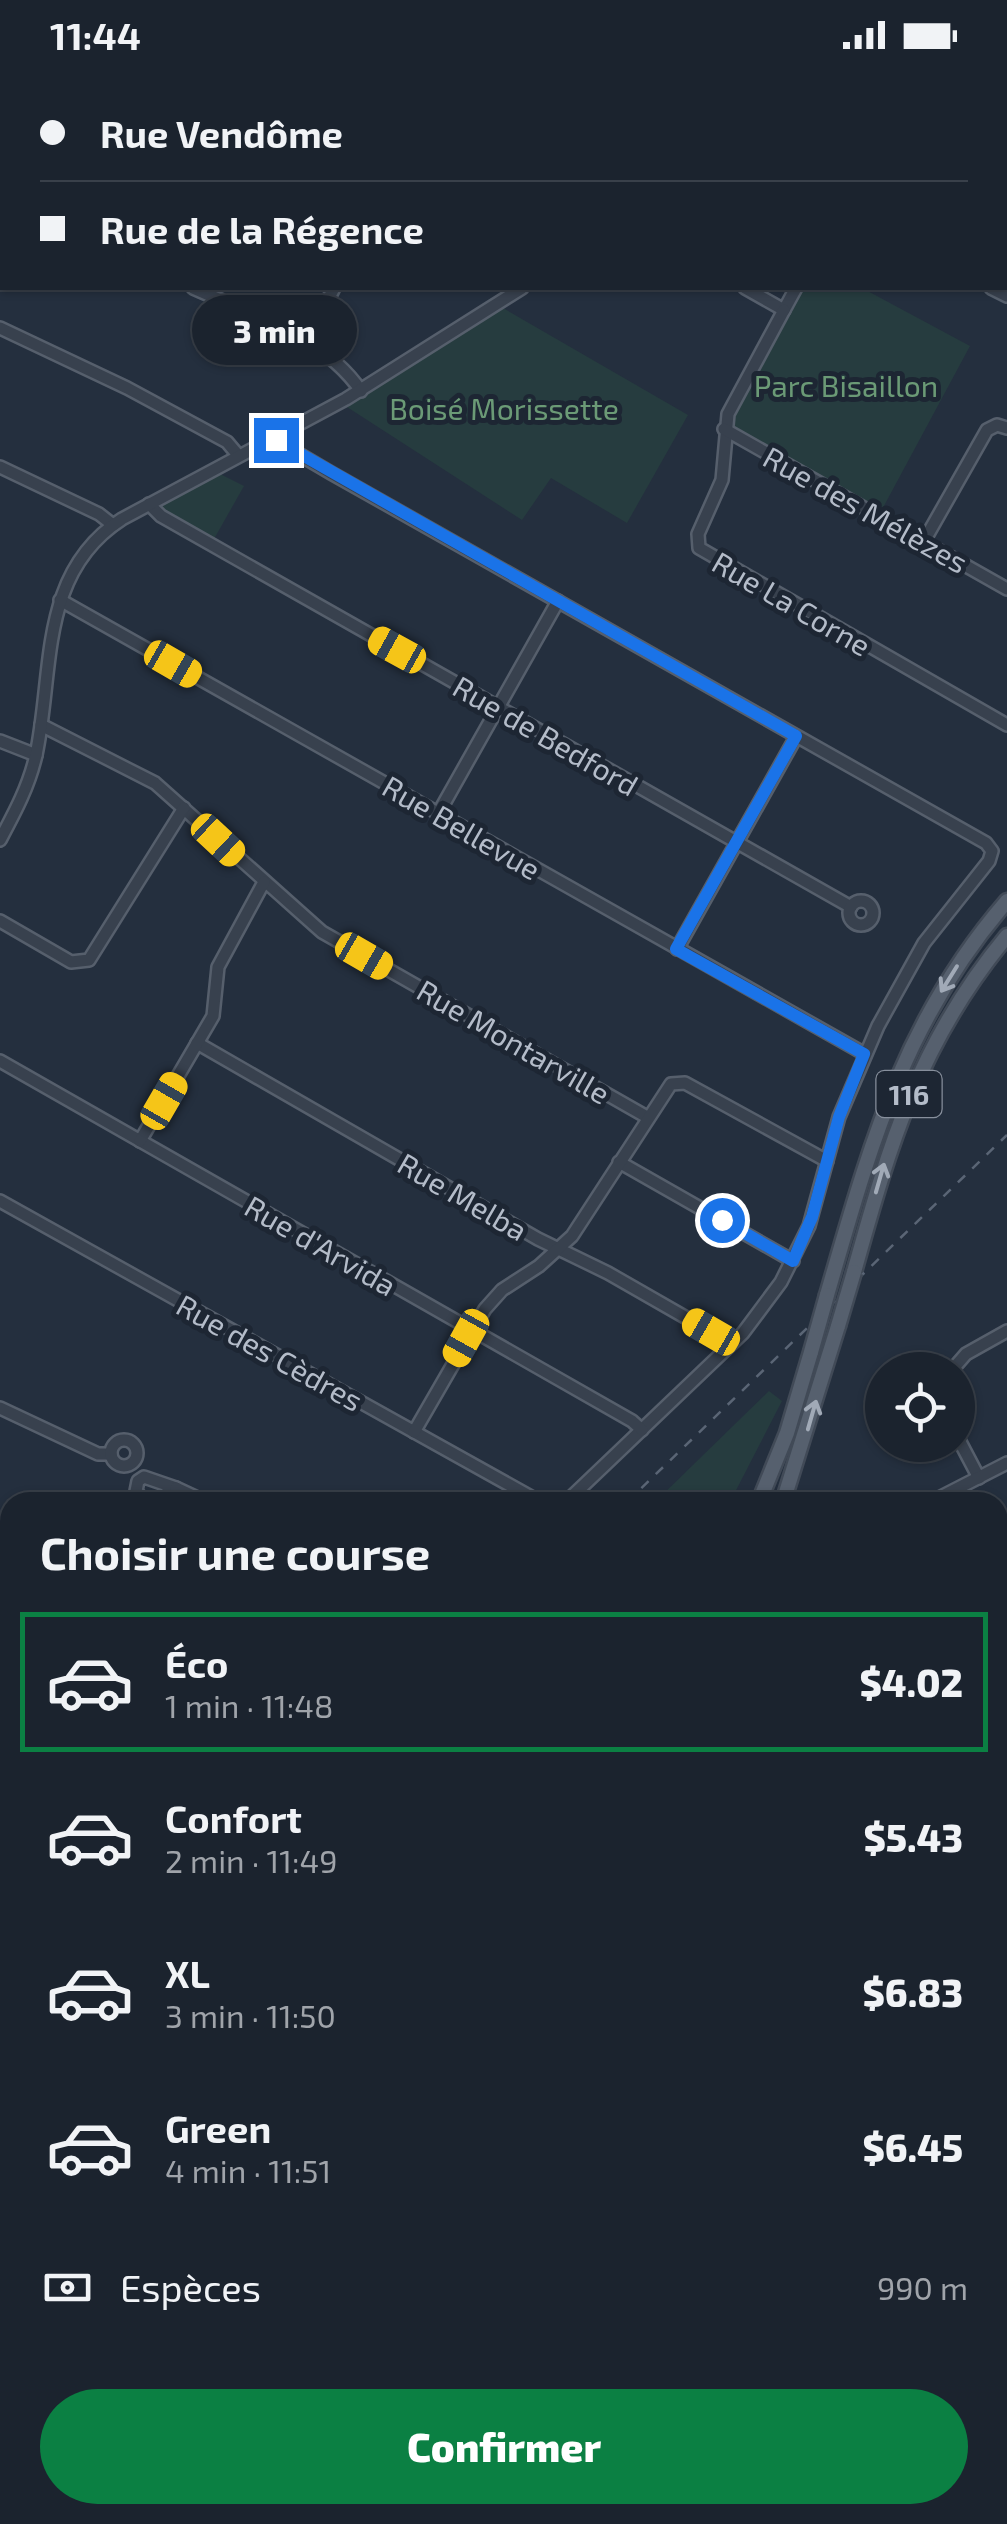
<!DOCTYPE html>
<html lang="fr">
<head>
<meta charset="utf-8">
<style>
	body { margin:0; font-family:"Exo 2",sans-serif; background:#282f3a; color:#f1f3f6; height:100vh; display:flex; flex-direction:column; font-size:38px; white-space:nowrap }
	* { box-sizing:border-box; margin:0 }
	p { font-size:32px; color:#a0a4aa }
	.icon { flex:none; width:55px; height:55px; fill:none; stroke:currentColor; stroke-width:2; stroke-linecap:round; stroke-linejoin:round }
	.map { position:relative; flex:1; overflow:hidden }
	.sheet { position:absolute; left:0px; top:1422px; width:1008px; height:1032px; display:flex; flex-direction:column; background:#1b232e; border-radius:30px 30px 0 0; box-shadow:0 2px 8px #0004,0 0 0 2px #39404a }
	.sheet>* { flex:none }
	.hud { position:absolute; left:0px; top:0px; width:1008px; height:220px; box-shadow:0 2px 8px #0004,0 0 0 2px #39404a; display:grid; align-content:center; height:220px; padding:0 40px; background:#1b232e }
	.tools { position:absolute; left:865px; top:1282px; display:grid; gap:20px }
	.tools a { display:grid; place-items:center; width:110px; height:110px; border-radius:50%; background:#1b232e; box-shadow:0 2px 8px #0004,0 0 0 2px #39404a; font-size:50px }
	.end { position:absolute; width:45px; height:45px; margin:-22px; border:12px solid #1a73e8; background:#fff; box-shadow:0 0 0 5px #fff }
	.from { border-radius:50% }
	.bubble { position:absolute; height:70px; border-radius:35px; background:#1b232e; box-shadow:0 2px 8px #0004,0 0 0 2px #39404a; font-size:32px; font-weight:800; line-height:70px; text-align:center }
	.car { position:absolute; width:30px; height:60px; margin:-30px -15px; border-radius:12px; box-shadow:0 0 8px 2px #0007; background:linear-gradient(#f5c518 24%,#345 0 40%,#f5c518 0 76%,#345 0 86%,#f5c518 0) }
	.hud b { display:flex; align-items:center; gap:35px; height:95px; font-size:38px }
	.hud b+b { border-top:2px solid #39404a }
	.hud i { width:25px; height:25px; background:#f1f3f6 }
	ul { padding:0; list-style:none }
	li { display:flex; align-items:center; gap:30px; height:140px; margin:0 20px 15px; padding:0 20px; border:5px solid transparent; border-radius:0px }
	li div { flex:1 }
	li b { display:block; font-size:38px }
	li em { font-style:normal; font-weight:800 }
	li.active { border-color:#0b8043 }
	li>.icon { width:90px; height:90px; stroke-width:1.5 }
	h2 { padding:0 40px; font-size:45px; line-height:120px }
	.pay { display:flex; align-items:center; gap:25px; height:110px; padding:0 40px; font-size:38px }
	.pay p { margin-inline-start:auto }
	.button { display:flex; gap:20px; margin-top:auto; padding:20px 40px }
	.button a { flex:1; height:115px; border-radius:60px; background:#0b8043; color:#fff; font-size:40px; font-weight:800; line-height:115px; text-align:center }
	.status { display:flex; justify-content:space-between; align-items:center; height:70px; padding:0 50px; background:#1b232e; direction:ltr }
	.status svg { height:28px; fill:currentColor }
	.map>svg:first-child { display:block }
	.green { fill:#263c3f }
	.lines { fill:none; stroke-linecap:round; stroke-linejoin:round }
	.minor-casing { stroke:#565f6c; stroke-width:16 }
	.major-casing { stroke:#414a57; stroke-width:19 }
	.minor { stroke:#38414e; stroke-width:11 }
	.major { stroke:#56606e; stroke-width:14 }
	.rail { stroke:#5a6575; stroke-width:2.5; stroke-dasharray:10 10; stroke-linecap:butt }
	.major-bridge-casing { stroke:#414a57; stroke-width:19; stroke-linecap:butt }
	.major-bridge { stroke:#56606e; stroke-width:14 }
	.oneway { stroke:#a1aab7 }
	.route { stroke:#1a73e8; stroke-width:12 }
	.labels { text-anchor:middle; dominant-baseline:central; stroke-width:10; stroke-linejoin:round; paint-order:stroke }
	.shield { fill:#1d2633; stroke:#878f9c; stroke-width:2.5 }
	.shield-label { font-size:28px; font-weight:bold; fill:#b4bcc9 }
	.park-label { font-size:30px; fill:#6b9a76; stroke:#1d2633 }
	.street-label { font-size:30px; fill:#b4bcc9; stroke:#1d2633 }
</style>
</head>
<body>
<div class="status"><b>11:44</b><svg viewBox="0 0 49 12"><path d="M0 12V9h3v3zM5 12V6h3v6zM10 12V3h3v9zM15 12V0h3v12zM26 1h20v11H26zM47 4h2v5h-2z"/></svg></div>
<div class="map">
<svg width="1007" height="2454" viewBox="0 0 1007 2454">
	<rect width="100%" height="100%" fill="#242f3e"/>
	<g class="green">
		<path d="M796 218H862L970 276 878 447 724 359Z"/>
		<path d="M503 238 688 345 627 453 551 408 522 450 347 337Z"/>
		<path d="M218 403 244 416 214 469 162 438 166 432Z"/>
		<path d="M769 1321 782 1331 730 1432H655Z"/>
		<path d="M10 2005V2445H439L435 2454H0V2011Z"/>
	</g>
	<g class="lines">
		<defs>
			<g id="minor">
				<path d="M127 0 128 2"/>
				<path d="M880 0V2"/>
				<path d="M210 2 214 0"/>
				<path d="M415 2 419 0"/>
				<path d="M581 2 582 0"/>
				<path d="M710 2 711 0"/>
				<path d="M1005 82 1007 84"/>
				<path d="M0 127 2 128"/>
				<path d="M193 218C250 244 324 266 361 321"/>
				<path d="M745 218 784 240 796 218"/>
				<path d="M991 218 1007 226"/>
				<path d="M784 240 728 344 722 410 698 464 699 478 1007 655"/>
				<path d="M0 258 127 318 227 372 238 385"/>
				<path d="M307 271 334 218"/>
				<path d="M724 359 1007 519"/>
				<path d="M274 366 280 373 331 403 986 773 992 781 989 791 924 873 878 956 839 1047 809 1156 781 1212 743 1263 566 1432"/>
				<path d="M0 397 99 444 113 455"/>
				<path d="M149 434 161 446 851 837"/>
				<path d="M924 471 987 360 997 355 1007 358"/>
				<path d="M60 530 865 984"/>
				<path d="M41 655 155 713 322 862 647 1047"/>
				<path d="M0 671 36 685"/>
				<path d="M438 744 558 531"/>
				<path d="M0 770C15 742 29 716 36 685 54 601 38 503 122 449L346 329 522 218"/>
				<circle cx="861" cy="843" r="12"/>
				<path d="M0 851 71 892 89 890 184 738"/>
				<path d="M677 879 796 667"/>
				<path d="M197 973 538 1169 608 1203 711 1262 728 1277"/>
				<path d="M0 991 632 1351 642 1360"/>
				<path d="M140 1071 213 946 218 897 264 812"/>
				<path d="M619 1092 793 1191"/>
				<path d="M0 1131 540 1432"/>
				<path d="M952 1300 966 1284 1007 1261"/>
				<path d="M0 1338 98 1384H111"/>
				<path d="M414 1362 485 1239 502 1220 539 1196 572 1166 671 1014 685 1013 827 1091"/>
				<path d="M958 1368 979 1408"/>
				<circle cx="124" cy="1383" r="13"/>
				<path d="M144 1407 176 1418 154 1431 145 1432 136 1421 138 1411Z"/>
				<path d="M176 1418 206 1432"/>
				<path d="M868 1432 877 1429 888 1432"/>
				<path d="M931 1432 1007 1393"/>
				<path d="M0 1531 10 1536"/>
				<path d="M998 1535 1007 1526"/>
				<path d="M998 1592 1007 1603"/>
				<path d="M0 1736 10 1741"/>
				<path d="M998 1772 1007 1758"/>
				<path d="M0 1865 10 1862"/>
				<path d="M998 1961 1007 1963"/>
				<path d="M998 2077 1007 2081"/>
				<path d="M998 2192 1007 2197"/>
				<path d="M998 2245 1007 2228"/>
				<path d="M998 2308 1007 2312"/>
				<path d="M786 2445 805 2454"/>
				<path d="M531 2454 535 2445"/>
				<path d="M692 2454 696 2445"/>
				<path d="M885 2454 890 2445"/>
			</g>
			<g id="major">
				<path d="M854 1202C890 1073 919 972 1007 866"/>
				<path d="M827 1225C870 1077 903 951 1007 831"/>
				<path d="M759 1432 787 1363 811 1282"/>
				<path d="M783 1432 838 1256"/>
				<path d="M0 1960 10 1955"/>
				<path d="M0 1992 10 1987"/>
			</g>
		</defs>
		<use href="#minor" class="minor-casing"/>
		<use href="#major" class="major-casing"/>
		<use href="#minor" class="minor"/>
		<use href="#major" class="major"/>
		<g class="rail">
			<path d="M627 1432 1007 1065"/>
			<path d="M0 1904 10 1899"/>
		</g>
		<defs>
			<g id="major-bridge">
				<path d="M838 1256 854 1202"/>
				<path d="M811 1282 827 1225"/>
			</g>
		</defs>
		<use href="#major-bridge" class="major-bridge-casing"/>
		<use href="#major-bridge" class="major-bridge"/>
	</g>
	<defs><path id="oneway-shaft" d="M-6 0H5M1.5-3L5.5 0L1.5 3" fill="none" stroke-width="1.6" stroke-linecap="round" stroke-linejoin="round" transform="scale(2.5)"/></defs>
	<g class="oneway">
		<use href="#oneway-shaft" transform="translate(949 909) rotate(122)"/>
		<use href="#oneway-shaft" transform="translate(880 1108) rotate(-74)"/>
		<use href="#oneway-shaft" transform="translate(812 1345) rotate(-74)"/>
	</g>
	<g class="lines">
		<path class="route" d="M276 370 796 666 676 879 864 984 839 1047 812 1147 793 1191 722 1150"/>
	</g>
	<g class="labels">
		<rect class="shield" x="876.5" y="1001" width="65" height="46" rx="8"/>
		<g class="shield-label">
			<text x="909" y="1024">116</text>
		</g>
		<g class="park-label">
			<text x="846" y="315">Parc Bisaillon</text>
			<text x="504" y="338">Boisé Morissette</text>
		</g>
		<g class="street-label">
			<text transform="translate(866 439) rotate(29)">Rue des Mélèzes</text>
			<text transform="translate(792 533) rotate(30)">Rue La Corne</text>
			<text transform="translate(546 665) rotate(30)">Rue de Bedford</text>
			<text transform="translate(462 757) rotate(30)">Rue Bellevue</text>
			<text transform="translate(514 971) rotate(30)">Rue Montarville</text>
			<text transform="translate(463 1126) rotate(30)">Rue Melba</text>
			<text transform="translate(321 1175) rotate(30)">Rue d'Arvida</text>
			<text transform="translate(270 1282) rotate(29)">Rue des Cèdres</text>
		</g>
	</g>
</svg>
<div class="tools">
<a><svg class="icon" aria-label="locate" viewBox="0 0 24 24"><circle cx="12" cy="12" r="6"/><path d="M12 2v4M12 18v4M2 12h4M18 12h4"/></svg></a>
</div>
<i class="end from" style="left:722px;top:1150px"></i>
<i class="end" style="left:276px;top:370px"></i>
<div class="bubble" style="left:192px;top:225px;width:165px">3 min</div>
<i class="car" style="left:397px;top:580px;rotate:299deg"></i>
<i class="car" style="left:173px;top:594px;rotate:120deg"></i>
<i class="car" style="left:218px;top:770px;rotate:133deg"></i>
<i class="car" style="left:364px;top:886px;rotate:120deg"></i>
<i class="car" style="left:164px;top:1031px;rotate:30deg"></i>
<i class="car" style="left:711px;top:1262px;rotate:300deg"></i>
<i class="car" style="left:466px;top:1268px;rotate:209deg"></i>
<div class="hud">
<b><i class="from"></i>Rue Vendôme</b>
<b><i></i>Rue de la Régence</b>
</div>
<section class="sheet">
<h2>Choisir une course</h2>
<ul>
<li class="active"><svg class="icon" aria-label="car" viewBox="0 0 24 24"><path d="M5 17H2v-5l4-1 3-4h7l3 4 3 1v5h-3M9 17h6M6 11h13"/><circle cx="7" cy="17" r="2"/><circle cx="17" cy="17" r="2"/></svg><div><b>Éco</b><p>1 min · 11:48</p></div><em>$4.02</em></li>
<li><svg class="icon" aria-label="car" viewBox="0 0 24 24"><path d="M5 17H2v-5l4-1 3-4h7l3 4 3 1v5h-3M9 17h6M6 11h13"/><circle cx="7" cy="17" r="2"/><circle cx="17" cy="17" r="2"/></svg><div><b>Confort</b><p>2 min · 11:49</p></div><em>$5.43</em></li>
<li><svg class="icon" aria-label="car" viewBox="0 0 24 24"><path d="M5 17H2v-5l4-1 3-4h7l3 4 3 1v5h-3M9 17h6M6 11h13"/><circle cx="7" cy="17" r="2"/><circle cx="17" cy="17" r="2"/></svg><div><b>XL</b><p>3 min · 11:50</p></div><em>$6.83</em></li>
<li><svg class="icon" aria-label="car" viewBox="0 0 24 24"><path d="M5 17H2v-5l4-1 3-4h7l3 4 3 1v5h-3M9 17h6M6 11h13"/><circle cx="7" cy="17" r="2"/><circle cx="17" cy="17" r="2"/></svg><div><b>Green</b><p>4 min · 11:51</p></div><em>$6.45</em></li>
</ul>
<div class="pay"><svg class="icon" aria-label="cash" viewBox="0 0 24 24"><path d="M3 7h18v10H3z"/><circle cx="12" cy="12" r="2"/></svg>Espèces<p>990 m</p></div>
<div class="button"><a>Confirmer</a></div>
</section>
</div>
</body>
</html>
